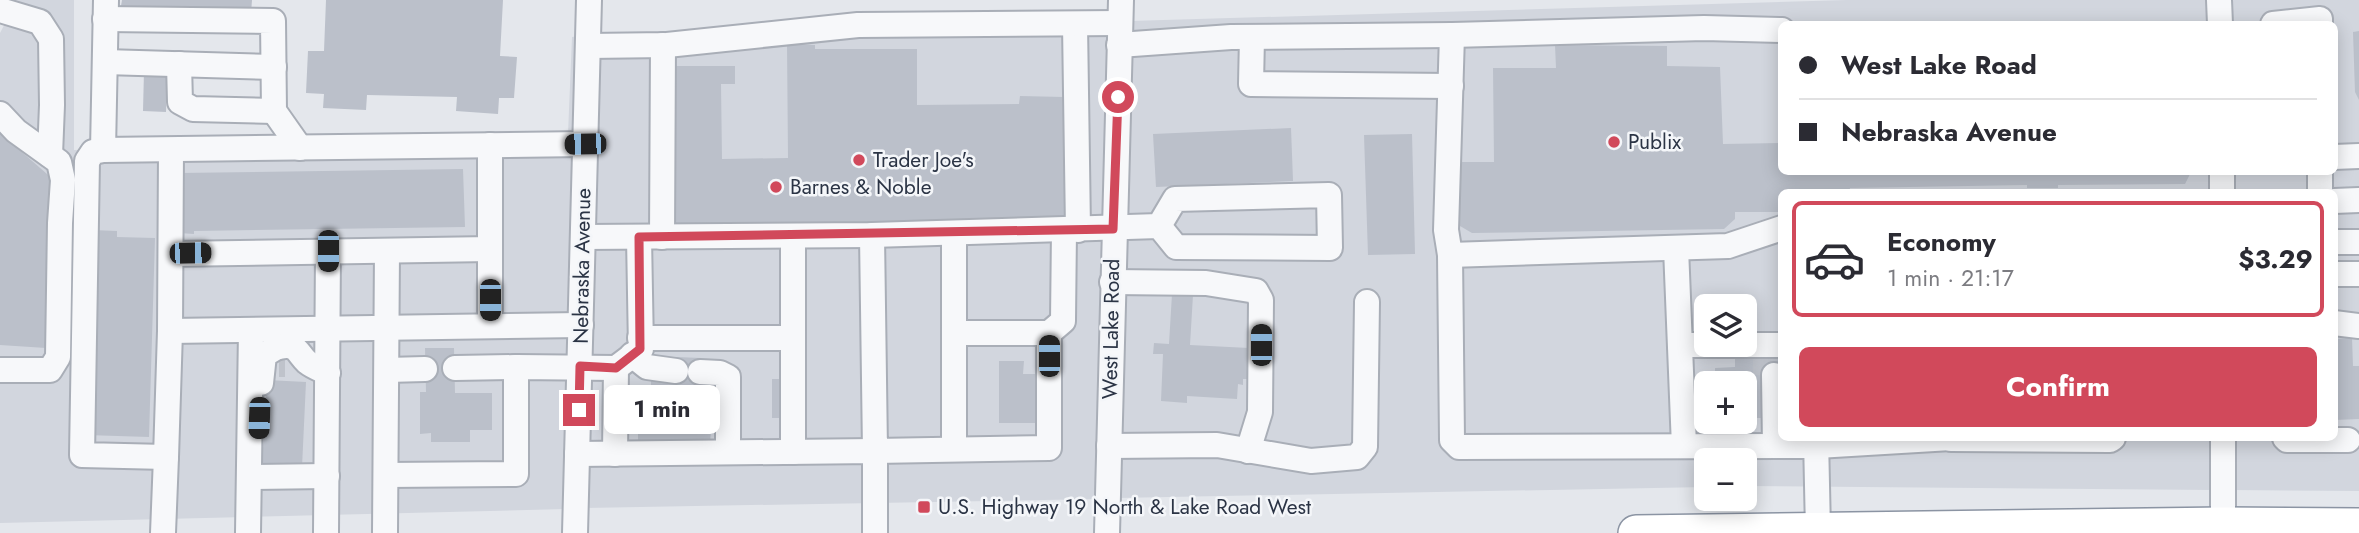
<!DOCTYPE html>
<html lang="en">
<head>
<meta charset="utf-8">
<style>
	body { margin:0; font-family:Jost,sans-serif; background:#f2f2f3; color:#2b2b33; height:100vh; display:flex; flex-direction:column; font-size:26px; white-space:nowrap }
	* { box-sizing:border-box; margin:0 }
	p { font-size:23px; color:#7c7c81 }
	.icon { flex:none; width:38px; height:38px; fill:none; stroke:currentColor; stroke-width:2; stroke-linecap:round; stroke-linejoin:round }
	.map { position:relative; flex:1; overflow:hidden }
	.details { position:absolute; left:1778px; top:189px; width:560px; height:252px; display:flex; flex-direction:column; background:#fff; border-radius:10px; box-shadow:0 4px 18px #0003 }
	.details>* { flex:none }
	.top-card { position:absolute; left:1778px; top:21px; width:560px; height:154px; border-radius:10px; box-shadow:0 4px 18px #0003; display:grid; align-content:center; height:154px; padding:0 21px; background:#fff }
	.controls { position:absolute; left:1694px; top:294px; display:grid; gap:14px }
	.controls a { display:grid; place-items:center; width:63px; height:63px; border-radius:10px; background:#fff; box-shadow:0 4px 18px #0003; font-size:35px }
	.end { position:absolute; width:32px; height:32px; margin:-16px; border:9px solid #d1495b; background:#fff; box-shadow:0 0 0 4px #fff }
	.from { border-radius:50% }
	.bubble { position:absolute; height:49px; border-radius:10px; background:#fff; box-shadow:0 4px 18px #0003; font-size:23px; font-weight:700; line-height:49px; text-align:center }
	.car { position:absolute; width:21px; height:42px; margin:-21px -10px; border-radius:9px; box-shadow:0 0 5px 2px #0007; background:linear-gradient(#222 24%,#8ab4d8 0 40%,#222 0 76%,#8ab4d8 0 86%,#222 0) }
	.top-card b { display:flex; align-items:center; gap:24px; height:66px; font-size:26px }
	.top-card b+b { border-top:2px solid #e1e1e2 }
	.top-card i { width:18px; height:18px; background:#2b2b33 }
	ul { padding:12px 0 0; list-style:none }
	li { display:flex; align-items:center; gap:21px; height:116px; margin:0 14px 10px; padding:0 7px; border:4px solid transparent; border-radius:10px }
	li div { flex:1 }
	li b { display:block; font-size:26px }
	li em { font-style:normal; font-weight:700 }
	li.active { border-color:#d1495b }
	li>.icon { width:63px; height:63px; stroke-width:1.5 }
	.action { display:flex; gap:14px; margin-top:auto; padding:14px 21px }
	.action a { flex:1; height:80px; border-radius:10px; background:#d1495b; color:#fff; font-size:28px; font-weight:700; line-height:80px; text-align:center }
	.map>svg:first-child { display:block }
	.built { fill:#d2d6de; fill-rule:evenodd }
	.building { fill:#bbc0ca }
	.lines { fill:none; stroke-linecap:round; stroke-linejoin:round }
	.minor-tunnel { stroke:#bfc3cb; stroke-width:24; stroke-dasharray:24 12; stroke-linecap:butt }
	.minor-casing { stroke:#a9aeb7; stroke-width:28 }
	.highway-casing { stroke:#8b94a3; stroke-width:38 }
	.minor { stroke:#f7f8fa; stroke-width:24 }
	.highway { stroke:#fff; stroke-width:35 }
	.route { stroke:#d1495b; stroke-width:9 }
	.poi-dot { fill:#d1495b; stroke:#f4f6f9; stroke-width:2.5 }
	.labels { text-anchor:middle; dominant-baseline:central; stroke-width:5; stroke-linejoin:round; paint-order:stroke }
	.poi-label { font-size:21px; fill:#2b3445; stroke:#f4f6f9; text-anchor:start }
	.street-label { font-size:21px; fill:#2b3445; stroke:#f4f6f9 }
</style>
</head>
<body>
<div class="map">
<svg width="2359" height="533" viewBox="0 0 2359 533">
	<rect width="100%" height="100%" fill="#e4e7ec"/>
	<g class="built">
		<path d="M14 0H74V150L514 139 568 134 572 37 578 36 566 509 0 523V33L10 14Z"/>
		<path d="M1847 0H2210V24H1782V172H2212V192H1782V438H2214L2213 490 1745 486V460H1706V487L1117 498 1130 21ZM1706 306H1745V345H1706ZM1706 383H1745V422H1706Z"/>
		<path d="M2229 0H2359V192H2232L2231 172H2334V24H2229Z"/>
		<path d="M1110 22 1098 499 585 508 598 36Z"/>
		<path d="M2335 209H2359V491L2232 490 2233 438H2334Z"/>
	</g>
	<g class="building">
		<path d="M122 0H252L251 13 121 6Z"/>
		<path d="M326 0H503L500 56 517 57 514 98H499L498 114 456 111 457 97 367 95 366 110 323 108 324 94 306 93 308 51H324Z"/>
		<path d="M2359 31V100L2355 92 2353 32Z"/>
		<path d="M787 44 815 45V49H917V105L1019 104 1020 96 1064 97 1065 220 673 224 672 66H735V84H721L722 159 788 158Z"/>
		<path d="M1555 45 1667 46V66L1720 67 1723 144 1782 143V172H2191L2185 184 2058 185V188H2027V185L1850 188 1849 192H1782V212H1735V219L1724 229 1472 233 1460 226 1459 162H1494L1493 68H1556Z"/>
		<path d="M144 71 167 72 166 112 143 111Z"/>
		<path d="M1291 128 1293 181 1156 187 1153 134Z"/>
		<path d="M0 133 55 181 46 348 0 345Z"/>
		<path d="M1412 134 1415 254 1368 255 1364 135Z"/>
		<path d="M463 169 465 227 194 231V234L179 233 178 173Z"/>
		<path d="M92 230 117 231V237L155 238 149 437 86 435Z"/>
		<path d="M1172 294 1193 295 1190 345 1249 348 1248 379H1243V385L1238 384 1237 399 1187 396V403L1161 401 1163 354H1153L1154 343 1169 344Z"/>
		<path d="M2352 338 2353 366H2359V419L2334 420V339Z"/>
		<path d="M425 348H454L455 393H492V430H470V442H431V433L420 434V392H426Z"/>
		<path d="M676 357 701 358 700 382H712L711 419H723V432L711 431 710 443 638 441V417H651V381H676Z"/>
		<path d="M1782 357V375H1762V418H1745V383H1715V368L1735 367V358Z"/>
		<path d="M999 361H1024L1023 374H1036L1035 423H999Z"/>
		<path d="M772 379H784L783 418H772Z"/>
		<path d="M267 380 306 382 302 467 262 465Z"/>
	</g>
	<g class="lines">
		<g class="minor-tunnel">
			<path d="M279 365H285"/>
			<path d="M1765 375V357"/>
		</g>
		<defs>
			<g id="minor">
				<path d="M106 0 103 150 585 144"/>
				<path d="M2219 0 2220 24"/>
				<path d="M0 10 40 22 51 39 52 105 50 155"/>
				<path d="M105 19 273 21 274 111 300 148"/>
				<path d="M1075 24 1078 230"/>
				<path d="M2273 24 2320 19V24"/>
				<path d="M1452 35 1446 230 1450 255 1452 440 1459 447 1817 446 1951 438"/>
				<path d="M1252 37 1251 84 1451 86"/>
				<path d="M1119 45 1231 37 1452 35 1704 28 1782 30"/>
				<path d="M588 46 667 45 858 25 1120 23"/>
				<path d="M105 62 274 67"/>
				<path d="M179 64 180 102 193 109 274 111"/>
				<path d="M0 114 16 131 59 162 63 180 60 223 58 357 50 370H0"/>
				<path d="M103 150 93 152 87 161 82 455 166 457 170 331 171 150"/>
				<path d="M2334 157 2359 156"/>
				<path d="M2222 172V192"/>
				<path d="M2320 172V192"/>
				<path d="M2334 201 2359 200"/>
				<path d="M954 233V449"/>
				<path d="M872 235 875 451 1049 448V333L1063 321 1064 230"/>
				<path d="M793 236V452"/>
				<path d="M583 237 872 235 1159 226 1176 247 1330 248 1329 195 1175 199 1159 226"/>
				<path d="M662 237 663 45"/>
				<path d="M2334 242H2359"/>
				<path d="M1676 248 1684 446"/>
				<path d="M171 254 490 249V145"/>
				<path d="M1450 255 1728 246 1782 228"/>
				<path d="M2334 274H2359"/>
				<path d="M1112 282 1206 283 1256 291 1261 300 1260 412 1248 451"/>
				<path d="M2334 323 2359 326"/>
				<path d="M490 326V249"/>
				<path d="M170 331 581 325"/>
				<path d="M954 333H1049"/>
				<path d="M640 338H793"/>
				<path d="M1680 345H1782"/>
				<path d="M279 347C298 343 297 353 307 362 313 367 322 370 328 373"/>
				<path d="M632 355 647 367 676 371"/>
				<path d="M455 368 516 367"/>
				<path d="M387 370 425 369"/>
				<path d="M700 372 720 373 728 377V452"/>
				<path d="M1774 375 1775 446"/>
				<path d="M261 383 264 355 274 349"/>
				<path d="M1816 438 1818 531"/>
				<path d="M2285 438 2287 440H2348"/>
				<path d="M1951 439 2110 440 2113 438"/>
				<path d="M1109 446 1217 445 1311 461 1357 457 1365 447 1367 302"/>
				<path d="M577 454 875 451V533"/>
				<path d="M615 454 616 368"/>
				<path d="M386 475 516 474V367L616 368 641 349 639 237"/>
				<path d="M249 477 327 476"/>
				<path d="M2223 525V438"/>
				<path d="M163 533 166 457"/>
				<path d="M248 533 251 330"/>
				<path d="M326 533 328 251"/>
				<path d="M385 533 387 251"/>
				<path d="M575 533 589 0"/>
				<path d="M1107 533 1121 0"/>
			</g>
			<path id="highway" d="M1636 533 2223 525 2359 526"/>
		</defs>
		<use href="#minor" class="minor-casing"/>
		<use href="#highway" class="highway-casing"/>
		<use href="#minor" class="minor"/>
		<use href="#highway" class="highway"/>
	</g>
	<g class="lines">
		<path class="route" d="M579 410 580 366 616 368 640 349 639 237 1113 229 1118 97"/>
	</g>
	<g class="poi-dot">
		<circle cx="1614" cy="142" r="7"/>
		<circle cx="859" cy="160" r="7"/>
		<circle cx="776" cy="187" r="7"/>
		<rect x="917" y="500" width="14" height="14" rx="3.5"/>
	</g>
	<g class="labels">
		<g class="poi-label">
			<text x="1628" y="142">Publix</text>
			<text x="873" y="160">Trader Joe's</text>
			<text x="790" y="187">Barnes &amp; Noble</text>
			<text x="938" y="507">U.S. Highway 19 North &amp; Lake Road West</text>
		</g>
		<g class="street-label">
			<text transform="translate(582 266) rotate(-89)">Nebraska Avenue</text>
			<text transform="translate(1111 329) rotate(-89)">West Lake Road</text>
		</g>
	</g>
</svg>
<div class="controls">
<a><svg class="icon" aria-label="layers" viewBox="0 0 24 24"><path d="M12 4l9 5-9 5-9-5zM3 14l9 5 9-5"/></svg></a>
<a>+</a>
<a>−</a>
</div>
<i class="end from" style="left:1118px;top:97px"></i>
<i class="end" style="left:579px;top:410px"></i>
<div class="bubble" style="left:604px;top:385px;width:116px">1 min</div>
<i class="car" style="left:585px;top:144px;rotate:269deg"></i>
<i class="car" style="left:328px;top:251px;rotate:180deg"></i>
<i class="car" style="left:190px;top:253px;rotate:89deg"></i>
<i class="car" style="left:490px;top:300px;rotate:180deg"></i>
<i class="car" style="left:1261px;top:345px;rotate:0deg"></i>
<i class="car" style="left:1049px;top:356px;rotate:0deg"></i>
<i class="car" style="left:259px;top:418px;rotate:182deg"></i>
<div class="top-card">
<b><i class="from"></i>West Lake Road</b>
<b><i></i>Nebraska Avenue</b>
</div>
<section class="details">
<ul>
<li class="active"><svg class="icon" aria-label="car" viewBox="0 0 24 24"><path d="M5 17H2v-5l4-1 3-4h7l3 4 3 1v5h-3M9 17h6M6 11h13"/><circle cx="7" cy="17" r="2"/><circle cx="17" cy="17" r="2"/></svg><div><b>Economy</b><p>1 min · 21:17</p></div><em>$3.29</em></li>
</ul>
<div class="action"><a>Confirm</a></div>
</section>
</div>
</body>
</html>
